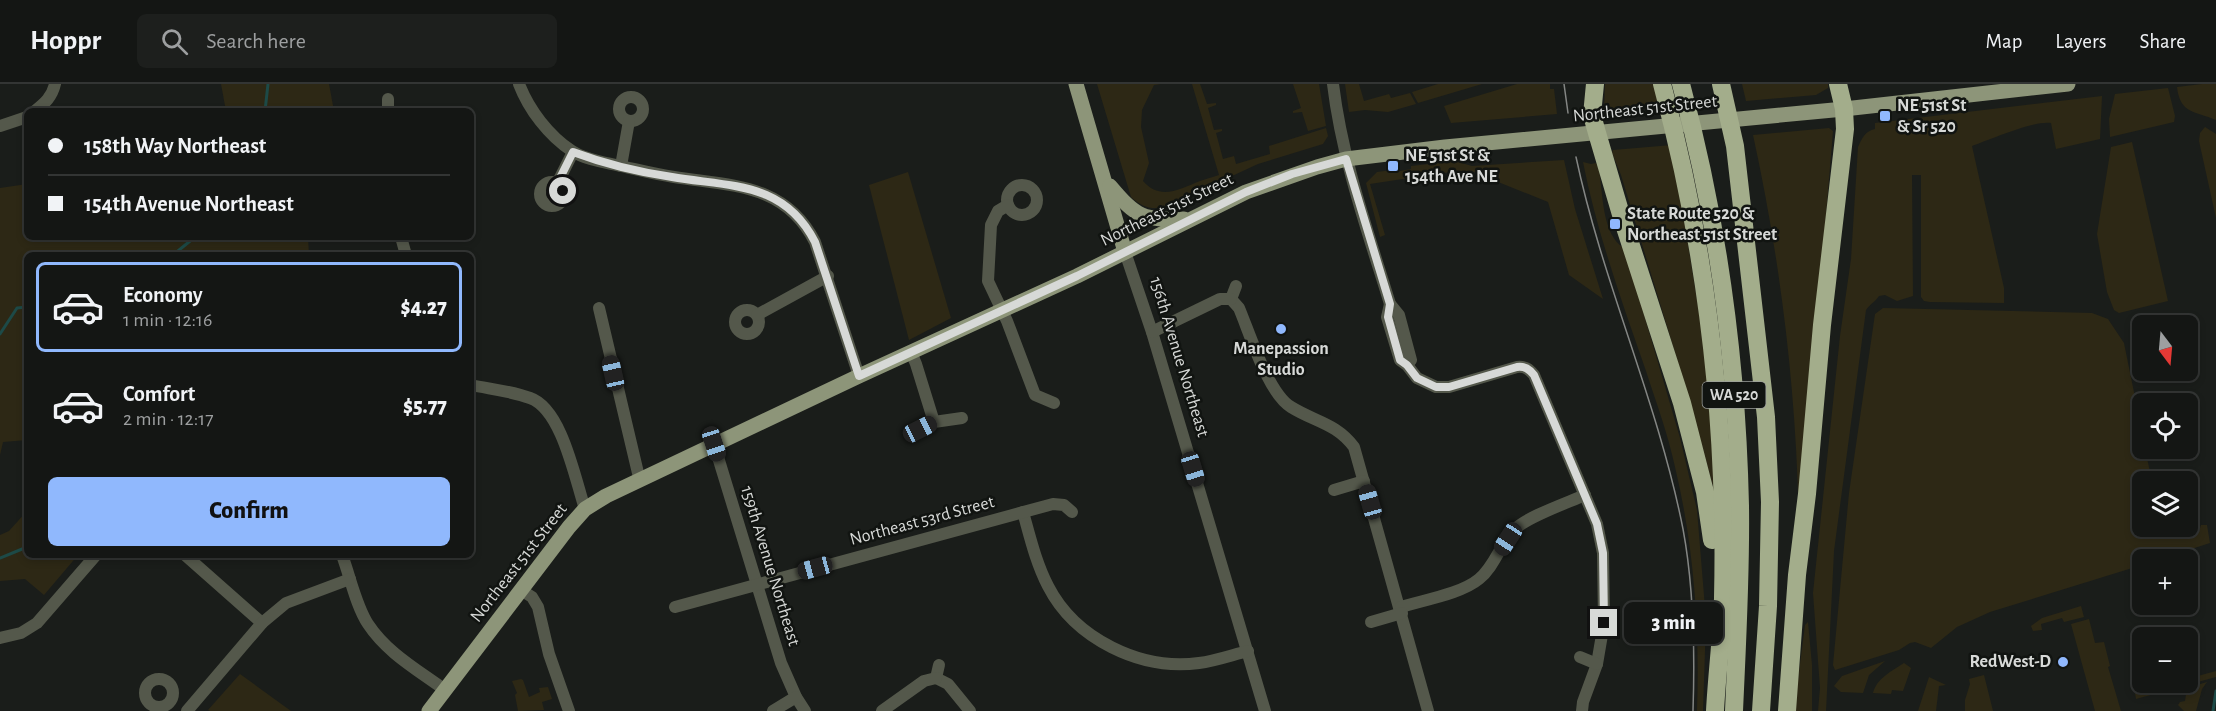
<!DOCTYPE html>
<html lang="en">
<head>
<meta charset="utf-8">
<style>
	body { margin:0; font-family:"Alegreya Sans",sans-serif; background:#1d1f1d; color:#f1f3f6; height:100vh; display:flex; flex-direction:column; font-size:22px; white-space:nowrap }
	* { box-sizing:border-box; margin:0 }
	p { font-size:20px; color:#9d9fa0 }
	.icon { flex:none; width:33px; height:33px; fill:none; stroke:currentColor; stroke-width:2; stroke-linecap:round; stroke-linejoin:round }
	.map { position:relative; flex:1; overflow:hidden }
	.side { position:absolute; left:24px; top:168px; width:450px; height:306px; display:flex; flex-direction:column; background:#141614; border-radius:9px; box-shadow:0 3px 9px #0003,0 0 0 2px #333534 }
	.side>* { flex:none }
	.guide { position:absolute; left:24px; top:24px; width:450px; height:132px; border-radius:9px; box-shadow:0 3px 9px #0003,0 0 0 2px #333534; display:grid; align-content:center; height:132px; padding:0 24px; background:#141614 }
	.needle { width:39px; rotate:164deg }
	.fabs { position:absolute; left:2132px; top:231px; display:grid; gap:12px }
	.fabs a { display:grid; place-items:center; width:66px; height:66px; border-radius:9px; background:#141614; box-shadow:0 3px 9px #0003,0 0 0 2px #333534; font-size:30px }
	.end { position:absolute; width:27px; height:27px; margin:-14px; border:8px solid #d7d9d7; background:#111; box-shadow:0 0 0 3px #111 }
	.from { border-radius:50% }
	.bubble { position:absolute; height:42px; border-radius:9px; background:#141614; box-shadow:0 3px 9px #0003,0 0 0 2px #333534; font-size:20px; font-weight:800; line-height:42px; text-align:center }
	.car { position:absolute; width:18px; height:36px; margin:-18px -9px; border-radius:8px; box-shadow:0 0 4px 2px #0007; background:linear-gradient(#222 24%,#8ab4d8 0 40%,#222 0 76%,#8ab4d8 0 86%,#222 0) }
	.guide b { display:flex; align-items:center; gap:21px; height:57px; font-size:22px }
	.guide b+b { border-top:2px solid #333534 }
	.guide i { width:15px; height:15px; background:#f1f3f6 }
	ul { padding:10px 0 0; list-style:none }
	li { display:flex; align-items:center; gap:18px; height:90px; margin:0 12px 9px; padding:0 12px; border:3px solid transparent; border-radius:9px }
	li div { flex:1 }
	li b { display:block; font-size:22px }
	li em { font-style:normal; font-weight:800 }
	li.on { border-color:#90b8fd }
	li>.icon { width:54px; height:54px; stroke-width:1.5 }
	.cta { display:flex; gap:12px; margin-top:auto; padding:12px 24px }
	.cta a { flex:1; height:69px; border-radius:9px; background:#90b8fd; color:#111; font-size:24px; font-weight:800; line-height:69px; text-align:center }
	header { display:flex; align-items:center; gap:36px; box-sizing:border-box; height:84px; padding:0 30px; background:#141614; border-bottom:2px solid #333534 }
	header strong { font-size:28px }
	nav { display:flex; gap:33px; margin-inline-start:auto; font-size:21px }
	.search { width:420px; height:54px; background:#1d1f1d; display:flex; align-items:center; gap:15px; box-sizing:border-box; padding:0 21px; border-radius:9px; color:#9d9fa0; font-size:22px }
	.map>svg:first-child { display:block }
	.green { fill:#2d2815 }
	.lines { fill:none; stroke-linecap:round; stroke-linejoin:round }
	.stream { stroke:#1d4a47; stroke-width:3 }
	.minor { stroke:#54584b; stroke-width:12 }
	.major { stroke:#8d9579; stroke-width:15 }
	.highway { stroke:#a3ad8b; stroke-width:18 }
	.tram { stroke:#848684; stroke-width:1.5 }
	.route { stroke:#d7d9d7; stroke-width:8 }
	.poi-dot { fill:#90b8fd; stroke:#111411; stroke-width:2 }
	.labels { text-anchor:middle; dominant-baseline:central; stroke-width:5; stroke-linejoin:round; paint-order:stroke }
	.shield { fill:#111411; stroke:#9c9e9c; stroke-width:1.5 }
	.shield-label { font-size:16px; font-weight:bold; fill:#d7d9d7 }
	.poi-label { font-size:18px; font-weight:bold; fill:#d7d9d7; stroke:#111411; text-anchor:start }
	.street-label { font-size:18px; fill:#d7d9d7; stroke:#111411 }
</style>
</head>
<body>
<header>
<strong>Hoppr</strong>
<div class="search"><svg class="icon" aria-label="search" viewBox="0 0 24 24"><circle cx="10" cy="10" r="6"/><path d="M15 15l6 6"/></svg>Search here</div>
<nav><a>Map</a><a>Layers</a><a>Share</a></nav>
</header>
<div class="map">
<svg width="2216" height="627" viewBox="0 0 2216 627">
	<rect width="100%" height="100%" fill="#1a1d1a"/>
	<g class="green">
		<path d="M221 0H329L334 27H226Z"/>
		<path d="M1097 0H1161L1154 1 1142 26 1141 43 1149 79 1143 97C1160 117 1180 105 1200 97 1206 95 1213 93 1219 91L1192 0H1200L1207 20 1216 19V21L1208 24 1214 46 1222 45V47L1216 49 1223 75 1234 72 1236 80 1270 70 1269 62 1326 44 1328 52 1323 60 1258 80 1165 123C1151 126 1142 123 1131 113Z"/>
		<path d="M1293 0H1319L1326 42 1308 47 1302 28 1293 29V27L1301 24Z"/>
		<path d="M1345 0H1359L1364 17 1389 10 1391 14 1410 9 1416 20 1388 28 1365 26 1349 28Z"/>
		<path d="M1438 0H1482L1418 19 1412 8Z"/>
		<path d="M1517 0H1550V5H1554L1557 30 1451 39 1444 22Z"/>
		<path d="M1605 0H1656L1662 23 1604 26Z"/>
		<path d="M1742 0H1828V4L1816 11 1746 17Z"/>
		<path d="M2202 0H2216V36C2195 27 2180 30 2177 3Z"/>
		<path d="M2168 4 2175 32 2174 38 2110 53 2109 35 2115 10Z"/>
		<path d="M2102 12 2100 55 2056 65 2051 39C2035 36 1989 56 1972 62L2004 204V219L1930 218 1924 217 1921 213V91H1912L1913 212 1897 217 1885 211 1879 212C1875 218 1870 220 1866 226L1834 467 1826 627H1818L1820 604 1813 509 1840 252 1851 175 1858 63C1862 54 1865 47 1875 45V39Z"/>
		<path d="M2205 43 2216 50V134L2199 57 2200 49Z"/>
		<path d="M1829 44 1833 47 1799 456C1798 320 1782 184 1753 51Z"/>
		<path d="M2132 58 2168 217 2119 229 2114 226 2107 208 2097 150 2111 63Z"/>
		<path d="M1672 61 1706 272 1717 417 1690 318 1621 91 1612 69 1613 66Z"/>
		<path d="M1564 76 1575 125 1603 215 1569 191 1548 118 1471 87 1442 89 1370 100 1385 151 1380 153 1366 99 1377 88 1399 85 1400 87 1411 85V82L1455 77 1472 82Z"/>
		<path d="M1583 78 1591 80 1596 79 1599 85C1603 110 1602 151 1624 164L1631 186 1680 354 1697 426 1706 536 1703 627H1697C1700 546 1694 462 1675 383 1668 350 1656 318 1646 287 1622 218 1597 149 1583 78Z"/>
		<path d="M908 88 951 234 909 256 869 101Z"/>
		<path d="M27 100V153H308L309 171H27V356L3 358 0 371V104Z"/>
		<path d="M1883 224 2092 229 2108 235 2124 259 2142 348V364L2145 365 2152 397 2142 398V442L2174 443 2180 448 2192 451 2199 447 2201 441H2207L2210 459 2160 475 2142 476V481L1990 528 1957 543 1931 564 1915 558 1910 559 1899 566 1835 586 1833 581 1849 409 1875 230Z"/>
		<path d="M27 427V471H78L44 511 25 495 0 497V451L9 447Z"/>
		<path d="M2081 522 2084 533 2064 538 2062 534 2041 540 2042 546 2033 547 2031 542 2042 534Z"/>
		<path d="M2089 535 2095 559 2104 558 2110 582 2108 583 2121 627H2095L2071 540Z"/>
		<path d="M1808 538 1812 581V627H1794L1805 541Z"/>
		<path d="M1885 577 1869 591 1863 609 1841 608 1834 602 1842 592Z"/>
		<path d="M1904 579 1911 584 1903 607 1892 606 1891 610 1873 609C1877 594 1892 587 1904 579Z"/>
		<path d="M2216 587V593L2136 615 2135 609 2175 599 2187 598V595Z"/>
		<path d="M240 590 291 627H210L208 626Z"/>
		<path d="M1984 591 1993 627H1965V616L1970 600 1969 595Z"/>
		<path d="M1929 593 1946 601 1939 602 1936 627H1918Z"/>
		<path d="M521 595 523 596 529 613 540 608 539 604 548 603 552 615 542 618 544 626 518 627 515 611 517 609 512 597Z"/>
		<path d="M2207 598 2202 605 2196 627H2184L2178 621 2180 618 2185 617 2187 604Z"/>
	</g>
	<g class="lines">
		<g class="stream">
			<path d="M265 27 268 0"/>
			<path d="M173 171 195 153"/>
			<path d="M0 250 17 224 27 223"/>
			<path d="M0 474 27 463"/>
			<path d="M2213 627 2216 607"/>
		</g>
		<g class="minor">
			<path d="M519 0C529 26 549 52 572 67 584 75 602 78 616 81 635 85 654 90 674 93 731 102 785 99 815 158L859 292"/>
			<path d="M1333 0C1342 75 1368 148 1390 220L1399 231 1411 276 1407 281"/>
			<circle cx="631" cy="25" r="12"/>
			<path d="M35 27C45 19 52 13 55 0"/>
			<path d="M388 27V15"/>
			<path d="M0 42 27 33"/>
			<path d="M621 82 629 37"/>
			<circle cx="552" cy="110" r="12"/>
			<path d="M557 100 573 68"/>
			<circle cx="1022" cy="116" r="15"/>
			<path d="M1008 121 998 127 991 141 988 197 1007 237 1035 311 1054 319"/>
			<path d="M401 153 406 171"/>
			<path d="M1125 168 1152 248 1265 627"/>
			<path d="M1231 215 1239 224C1250 250 1268 309 1291 323 1315 338 1336 339 1354 363L1428 627"/>
			<path d="M1231 215 1236 202"/>
			<path d="M1390 220 1387 233 1400 276 1407 281 1417 294 1436 303H1449L1517 283C1525 282 1529 285 1534 291L1597 440 1603 469 1604 539 1597 580 1583 618 1582 627"/>
			<path d="M599 224 638 389 642 394"/>
			<circle cx="747" cy="238" r="12"/>
			<path d="M757 231 828 192"/>
			<path d="M1152 248 1220 215H1231"/>
			<path d="M911 268 916 280 934 338"/>
			<path d="M471 301C490 305 511 307 530 314 562 325 575 395 585 425"/>
			<path d="M910 350 934 338 962 334"/>
			<path d="M714 360 781 579 796 613 805 627"/>
			<path d="M1334 406 1364 397"/>
			<path d="M1023 428C1030 453 1036 479 1048 502 1075 555 1141 587 1199 579 1215 577 1232 571 1248 567"/>
			<path d="M185 471 262 539"/>
			<path d="M342 471C350 492 356 522 368 540 387 569 418 586 445 606"/>
			<path d="M521 506 532 513 538 523 549 570 569 627"/>
			<path d="M675 523 1053 420 1064 421 1072 428"/>
			<path d="M1401 523C1423 516 1461 510 1479 495 1495 482 1500 460 1514 446 1526 433 1567 419 1585 411"/>
			<path d="M1371 538 1402 529"/>
			<path d="M0 554 21 549 37 539 96 471"/>
			<path d="M1580 573 1597 580"/>
			<path d="M936 594 948 600 970 627"/>
			<path d="M936 594 939 581"/>
			<circle cx="159" cy="609" r="14"/>
			<path d="M187 627 262 539 286 519 350 495"/>
			<path d="M773 627 796 613"/>
			<path d="M882 627 924 597 936 594"/>
		</g>
		<g class="major">
			<path d="M1076 0 1125 168"/>
			<path d="M1110 102C1137 134 1143 136 1184 135"/>
			<path d="M429 627 569 443 585 425 606 412 859 292 1077 192 1246 108 1317 83 1346 75 1445 63 1844 25 2068 0"/>
		</g>
		<g class="highway">
			<path d="M1595 0 1592 31 1597 49 1622 134 1682 319 1705 408 1712 456"/>
			<path d="M1662 0C1707 167 1727 341 1723 514 1722 551 1717 589 1715 627"/>
			<path d="M1681 0C1718 137 1737 280 1740 422 1741 491 1737 559 1734 627"/>
			<path d="M1721 0 1735 62 1766 333 1770 418 1768 522 1761 627"/>
			<path d="M1787 627 1797 491 1807 410 1822 241 1845 45 1844 25 1838 0"/>
		</g>
		<g class="tram">
			<path d="M1564 0 1568 29"/>
			<path d="M1576 73C1603 200 1658 318 1683 445 1694 504 1695 567 1693 627"/>
		</g>
	</g>
	<g class="lines">
		<path class="route" d="M563 107 557 100 573 68C605 80 638 88 672 93 730 103 784 97 815 158L859 292 1077 192 1246 108 1292 90 1346 75 1390 220 1388 233 1400 276 1407 281 1417 294 1436 303H1449L1517 283C1525 282 1529 285 1534 291L1597 440 1603 469 1604 539"/>
	</g>
	<g class="poi-dot">
		<rect x="1879" y="26" width="12" height="12" rx="3"/>
		<rect x="1387" y="76" width="12" height="12" rx="3"/>
		<rect x="1609" y="134" width="12" height="12" rx="3"/>
		<circle cx="1281" cy="245" r="6"/>
		<circle cx="2063" cy="578" r="6"/>
	</g>
	<g class="labels">
		<rect class="shield" x="1702.5" y="298" width="63" height="26" rx="4.5"/>
		<g class="shield-label">
			<text x="1734" y="311">WA 520</text>
		</g>
		<g class="poi-label">
			<text x="1897" y="22">NE 51st St<tspan x="1897" dy="21">&amp; Sr 520</tspan></text>
			<text x="1405" y="72">NE 51st St &amp;<tspan x="1405" dy="21">154th Ave NE</tspan></text>
			<text x="1627" y="130">State Route 520 &amp;<tspan x="1627" dy="21">Northeast 51st Street</tspan></text>
			<text x="1281" y="265" text-anchor="middle">Manepassion<tspan x="1281" dy="21">Studio</tspan></text>
			<text x="2051" y="578" text-anchor="end">RedWest-D</text>
		</g>
		<g class="street-label">
			<text transform="translate(1645 25) rotate(-6)">Northeast 51st Street</text>
			<text transform="translate(1167 126) rotate(-26)">Northeast 51st Street</text>
			<text transform="translate(1179 273) rotate(73)">156th Avenue Northeast</text>
			<text transform="translate(922 437) rotate(-15)">Northeast 53rd Street</text>
			<text transform="translate(519 479) rotate(-52)">Northeast 51st Street</text>
			<text transform="translate(770 482) rotate(73)">159th Avenue Northeast</text>
		</g>
	</g>
</svg>
<div class="fabs">
<a><svg class="needle" viewBox="-14 -14 28 28"><path d="M0-13l5 13h-10z" fill="#e53935"/><path d="M0 13l5-13h-10z" fill="#9d9fa0"/></svg></a>
<a><svg class="icon" aria-label="locate" viewBox="0 0 24 24"><circle cx="12" cy="12" r="6"/><path d="M12 2v4M12 18v4M2 12h4M18 12h4"/></svg></a>
<a><svg class="icon" aria-label="layers" viewBox="0 0 24 24"><path d="M12 4l9 5-9 5-9-5zM3 14l9 5 9-5"/></svg></a>
<a>+</a>
<a>−</a>
</div>
<i class="end from" style="left:563px;top:107px"></i>
<i class="end" style="left:1604px;top:539px"></i>
<div class="bubble" style="left:1624px;top:518px;width:99px">3 min</div>
<i class="car" style="left:613px;top:289px;rotate:347deg"></i>
<i class="car" style="left:920px;top:345px;rotate:63deg"></i>
<i class="car" style="left:714px;top:360px;rotate:162deg"></i>
<i class="car" style="left:1193px;top:385px;rotate:163deg"></i>
<i class="car" style="left:1370px;top:418px;rotate:344deg"></i>
<i class="car" style="left:1508px;top:455px;rotate:213deg"></i>
<i class="car" style="left:815px;top:484px;rotate:255deg"></i>
<div class="guide">
<b><i class="from"></i>158th Way Northeast</b>
<b><i></i>154th Avenue Northeast</b>
</div>
<section class="side">
<ul>
<li class="on"><svg class="icon" aria-label="car" viewBox="0 0 24 24"><path d="M5 17H2v-5l4-1 3-4h7l3 4 3 1v5h-3M9 17h6M6 11h13"/><circle cx="7" cy="17" r="2"/><circle cx="17" cy="17" r="2"/></svg><div><b>Economy</b><p>1 min · 12:16</p></div><em>$4.27</em></li>
<li><svg class="icon" aria-label="car" viewBox="0 0 24 24"><path d="M5 17H2v-5l4-1 3-4h7l3 4 3 1v5h-3M9 17h6M6 11h13"/><circle cx="7" cy="17" r="2"/><circle cx="17" cy="17" r="2"/></svg><div><b>Comfort</b><p>2 min · 12:17</p></div><em>$5.77</em></li>
</ul>
<div class="cta"><a>Confirm</a></div>
</section>
</div>
</body>
</html>
